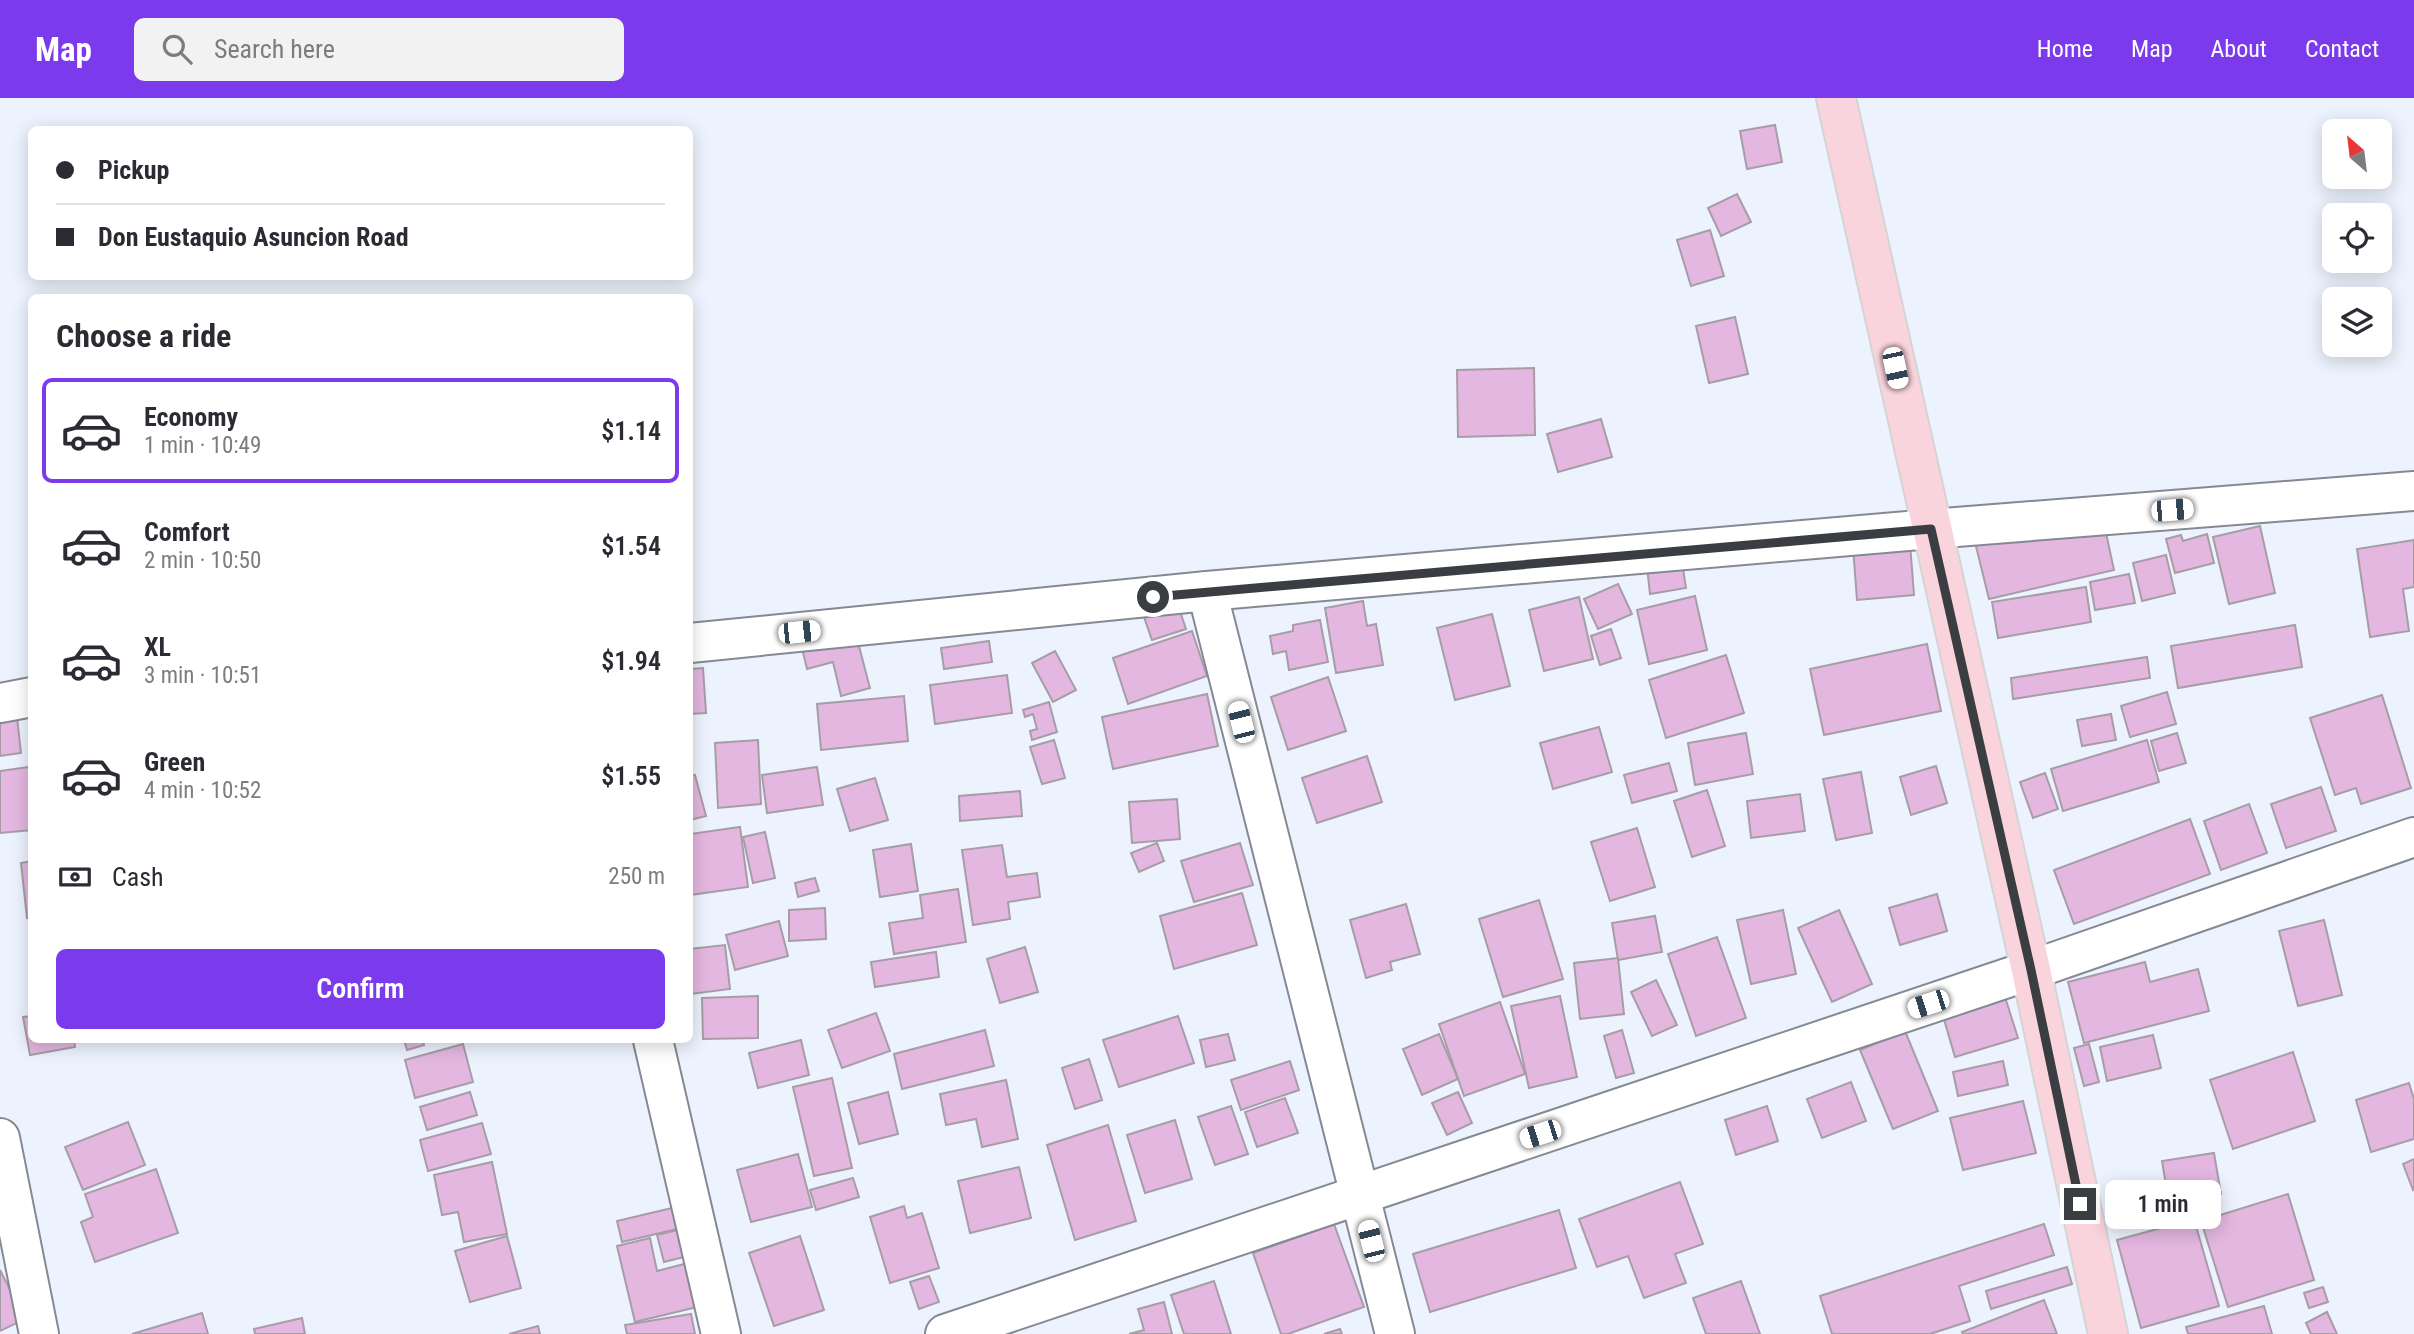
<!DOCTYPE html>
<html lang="en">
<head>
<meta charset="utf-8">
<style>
	body { margin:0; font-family:"Roboto Condensed",sans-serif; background:#f2f2f3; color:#2b2b33; height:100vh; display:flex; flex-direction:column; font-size:26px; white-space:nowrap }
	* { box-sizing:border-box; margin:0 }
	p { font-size:23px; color:#7c7c81 }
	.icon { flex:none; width:38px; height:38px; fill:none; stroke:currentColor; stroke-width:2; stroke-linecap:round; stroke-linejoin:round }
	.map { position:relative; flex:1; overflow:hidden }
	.details { position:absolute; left:28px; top:196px; width:665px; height:749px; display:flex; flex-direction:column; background:#fff; border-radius:10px; box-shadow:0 4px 18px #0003 }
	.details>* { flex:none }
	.top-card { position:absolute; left:28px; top:28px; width:665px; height:154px; border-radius:10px; box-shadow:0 4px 18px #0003; display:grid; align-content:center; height:154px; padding:0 28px; background:#fff }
	.needle { width:46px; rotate:332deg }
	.buttons { position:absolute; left:2322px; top:21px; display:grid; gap:14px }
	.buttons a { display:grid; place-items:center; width:70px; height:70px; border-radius:10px; background:#fff; box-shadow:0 4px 18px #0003; font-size:35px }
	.end { position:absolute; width:32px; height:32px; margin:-16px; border:9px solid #3a3d41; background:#fff; box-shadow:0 0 0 4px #fff }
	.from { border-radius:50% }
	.bubble { position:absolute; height:49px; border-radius:10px; background:#fff; box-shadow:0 4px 18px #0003; font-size:23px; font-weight:600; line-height:49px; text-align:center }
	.car { position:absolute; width:21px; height:42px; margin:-21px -10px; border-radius:9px; box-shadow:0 0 5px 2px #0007; background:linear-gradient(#fff 24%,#345 0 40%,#fff 0 76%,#345 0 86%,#fff 0) }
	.top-card b { display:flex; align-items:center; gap:24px; height:66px; font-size:26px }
	.top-card b+b { border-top:2px solid #e1e1e2 }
	.top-card i { width:18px; height:18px; background:#2b2b33 }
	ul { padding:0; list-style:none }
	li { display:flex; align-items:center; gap:21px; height:105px; margin:0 14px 10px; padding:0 14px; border:4px solid transparent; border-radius:10px }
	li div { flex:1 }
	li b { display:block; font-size:26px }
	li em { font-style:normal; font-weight:600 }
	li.current { border-color:#7c3aed }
	li>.icon { width:63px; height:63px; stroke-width:1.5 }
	h2 { padding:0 28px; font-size:32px; line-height:84px }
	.pay { display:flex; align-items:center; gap:18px; height:77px; padding:0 28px; font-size:26px }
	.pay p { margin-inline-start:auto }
	.primary-button { display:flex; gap:14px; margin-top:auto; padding:14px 28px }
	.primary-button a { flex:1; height:80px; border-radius:10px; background:#7c3aed; color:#fff; font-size:28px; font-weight:600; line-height:80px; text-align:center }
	header { display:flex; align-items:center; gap:42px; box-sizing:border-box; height:98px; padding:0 35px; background:#7c3aed; color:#fff }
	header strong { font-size:33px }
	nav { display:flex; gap:38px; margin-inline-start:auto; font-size:24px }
	.search { width:490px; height:63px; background:#f2f2f3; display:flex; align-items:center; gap:18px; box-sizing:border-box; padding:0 24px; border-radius:10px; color:#7c7c81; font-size:26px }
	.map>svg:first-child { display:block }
	.building { fill:#e4b7e0; stroke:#a79da6; stroke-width:2 }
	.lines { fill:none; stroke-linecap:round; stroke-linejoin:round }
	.minor-casing { stroke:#848993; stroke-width:42 }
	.major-casing { stroke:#d4d4d5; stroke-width:42 }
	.minor { stroke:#fff; stroke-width:38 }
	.major { stroke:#fad4dd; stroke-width:38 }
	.route { stroke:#3a3d41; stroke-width:9 }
</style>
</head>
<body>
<header>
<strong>Map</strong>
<div class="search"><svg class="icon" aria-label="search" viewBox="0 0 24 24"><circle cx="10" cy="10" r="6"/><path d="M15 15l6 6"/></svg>Search here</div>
<nav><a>Home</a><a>Map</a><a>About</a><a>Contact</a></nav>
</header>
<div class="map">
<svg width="2414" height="1236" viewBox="0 0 2414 1236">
	<rect width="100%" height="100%" fill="#edf3fe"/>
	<g class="building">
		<path d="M1775 27 1782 64 1747 71 1740 33Z"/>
		<path d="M1737 96 1751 124 1721 138 1708 110Z"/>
		<path d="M1710 132 1724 178 1691 188 1677 142Z"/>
		<path d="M1735 219 1748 276 1709 285 1696 228Z"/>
		<path d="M1534 270 1535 337 1458 339 1457 272Z"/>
		<path d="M1601 321 1612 359 1558 374 1547 336Z"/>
		<path d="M2100 407 2114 472 1989 501 1973 436Z"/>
		<path d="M2260 428 2275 495 2229 506 2213 439Z"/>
		<path d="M2207 436 2214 465 2175 475 2166 441 2181 437 2183 443Z"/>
		<path d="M2414 442V489L2403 491 2409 533 2370 539 2357 451Z"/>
		<path d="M1910 445 1914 497 1857 502 1853 449Z"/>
		<path d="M2166 457 2175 495 2142 503 2133 465Z"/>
		<path d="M1682 464 1686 490 1650 496 1647 469Z"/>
		<path d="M2129 476 2135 505 2095 512 2090 484Z"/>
		<path d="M1618 486 1632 516 1598 531 1584 501Z"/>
		<path d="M2086 489 2091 524 1998 540 1992 504Z"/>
		<path d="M1695 498 1707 552 1649 566 1637 512Z"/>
		<path d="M1579 499 1593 561 1544 573 1529 512Z"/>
		<path d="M1363 503 1367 528 1376 526 1383 567 1336 575 1325 510Z"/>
		<path d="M1178 507 1186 531 1152 542 1144 519Z"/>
		<path d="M1492 516 1510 588 1455 602 1437 530Z"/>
		<path d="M1320 522 1328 564 1289 572 1286 553 1273 556 1270 538 1293 533V527Z"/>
		<path d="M2295 527 2302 569 2178 590 2171 548Z"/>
		<path d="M1611 531 1621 560 1600 567 1591 538Z"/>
		<path d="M855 533 870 590 841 598 833 564 807 571 801 546Z"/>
		<path d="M1192 533 1207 578 1128 606 1113 560Z"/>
		<path d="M989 543 992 564 944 571 941 550Z"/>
		<path d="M1927 546 1941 613 1824 637 1810 571Z"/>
		<path d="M1055 553 1076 592 1053 604 1032 565Z"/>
		<path d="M1726 557 1744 615 1666 640 1649 582Z"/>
		<path d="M2147 559 2150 580 2013 601 2011 580Z"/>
		<path d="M703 570 706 615 690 616V571Z"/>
		<path d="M1007 577 1012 615 935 626 930 587Z"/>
		<path d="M1328 579 1346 633 1288 652 1271 599Z"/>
		<path d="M2167 594 2176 626 2130 639 2121 608Z"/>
		<path d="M1207 596 1218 648 1113 671 1102 619Z"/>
		<path d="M2382 597 2411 690 2361 706 2356 690 2335 697 2310 620Z"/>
		<path d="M904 598 908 643 821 652 817 606Z"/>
		<path d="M1049 604 1057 634 1032 642 1030 633 1037 631 1033 616 1025 619 1023 612Z"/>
		<path d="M2111 616 2116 642 2082 648 2077 622Z"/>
		<path d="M17 619 21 655 0 658V622Z"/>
		<path d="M1599 629 1612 674 1553 691 1540 645Z"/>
		<path d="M1746 635 1753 676 1695 687 1688 645Z"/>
		<path d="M2177 635 2186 665 2159 673 2151 643Z"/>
		<path d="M758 642 761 706 718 710 715 645Z"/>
		<path d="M1054 642 1065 680 1042 686 1030 649Z"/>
		<path d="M2147 642 2159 684 2063 713 2051 671Z"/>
		<path d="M1367 658 1382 704 1317 725 1302 680Z"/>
		<path d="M1669 665 1677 693 1632 705 1624 677Z"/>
		<path d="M1936 668 1947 705 1911 717 1900 679Z"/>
		<path d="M29 669 32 732 0 735V673Z"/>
		<path d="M817 669 823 707 767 715 762 677Z"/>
		<path d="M1861 674 1872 735 1836 742 1823 681Z"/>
		<path d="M2045 675 2058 711 2033 720 2020 684Z"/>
		<path d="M695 677 706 718 690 722V678Z"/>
		<path d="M875 680 888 722 850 733 837 691Z"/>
		<path d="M2321 689 2336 733 2286 750 2271 706Z"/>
		<path d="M1707 692 1725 748 1692 759 1674 703Z"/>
		<path d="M1020 693 1022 718 960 723 959 698Z"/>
		<path d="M1800 696 1805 733 1751 740 1747 703Z"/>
		<path d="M1177 701 1180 741 1132 745 1129 704Z"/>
		<path d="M2249 706 2267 755 2221 772 2204 723Z"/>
		<path d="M2190 721 2210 776 2074 826 2054 772Z"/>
		<path d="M740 729 748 789 690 797V736Z"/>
		<path d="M1637 730 1655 789 1610 803 1591 744Z"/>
		<path d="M765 734 775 780 753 785 743 739Z"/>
		<path d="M1157 745 1164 763 1139 774 1131 755Z"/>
		<path d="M1240 745 1253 787 1194 804 1181 763Z"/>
		<path d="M911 746 918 793 880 799 873 752Z"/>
		<path d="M1002 747 1007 779 1037 775 1040 799 1008 804 1010 821 973 827 962 752Z"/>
		<path d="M32 763V819L27 820 21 765Z"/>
		<path d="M815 780 819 793 798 799 795 785Z"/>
		<path d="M958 791 966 844 894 856 889 825 923 820 920 797Z"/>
		<path d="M1242 795 1257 847 1174 871 1160 818Z"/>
		<path d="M1937 796 1947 833 1900 847 1889 810Z"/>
		<path d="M1539 802 1563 881 1503 899 1479 821Z"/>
		<path d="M1406 806 1420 856 1390 864 1392 872 1366 880 1350 822Z"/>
		<path d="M825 810 826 841 789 843V812Z"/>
		<path d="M1783 812 1796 876 1751 886 1737 822Z"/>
		<path d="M1839 812 1872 886 1832 904 1798 830Z"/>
		<path d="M1655 818 1662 854 1618 862 1612 825Z"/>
		<path d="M2324 822 2342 897 2298 908 2279 833Z"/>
		<path d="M779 823 788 858 735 872 726 837Z"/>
		<path d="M1717 839 1746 920 1696 938 1668 856Z"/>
		<path d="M725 847 730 891 690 896V851Z"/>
		<path d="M1025 849 1038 894 1000 905 987 861Z"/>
		<path d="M936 854 939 879 875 889 871 864Z"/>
		<path d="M1618 860 1624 916 1580 921 1574 865Z"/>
		<path d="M2145 864 2150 884 2198 871 2209 913 2084 945 2068 884Z"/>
		<rect x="29" y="875" width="3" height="31"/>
		<path d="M1656 882 1677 927 1652 938 1631 894Z"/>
		<path d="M758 898V940L703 941 702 900Z"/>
		<path d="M1560 898 1577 979 1529 990 1511 908Z"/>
		<path d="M2005 899 2018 940 1955 959 1943 918Z"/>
		<path d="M1500 904 1525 976 1464 998 1439 926Z"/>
		<path d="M876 915 890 953 842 970 828 932Z"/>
		<path d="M32 918V942H74L75 949 30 957 23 919Z"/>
		<path d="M1178 918 1194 965 1119 989 1103 942Z"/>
		<path d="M985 932 994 968 902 991 894 956Z"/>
		<path d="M1622 932 1634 975 1616 980 1604 938Z"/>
		<path d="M1905 933 1938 1013 1893 1031 1860 952Z"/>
		<path d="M1228 936 1235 962 1206 969 1200 942Z"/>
		<path d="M1439 936 1458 981 1422 997 1403 951Z"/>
		<path d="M2153 937 2161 970 2107 983 2100 949Z"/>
		<path d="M404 942H423L424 947 407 952Z"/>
		<path d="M801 942 809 977 758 990 749 955Z"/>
		<path d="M463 946 473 984 415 1000 405 962Z"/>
		<path d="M2089 946 2099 984 2084 988 2074 950Z"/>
		<path d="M2293 954 2315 1023 2233 1051 2210 982Z"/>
		<path d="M1089 961 1102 1002 1075 1011 1062 970Z"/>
		<path d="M1290 963 1299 992 1241 1012 1231 982Z"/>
		<path d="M2003 963 2008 987 1958 998 1953 974Z"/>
		<path d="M832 980 852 1070 814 1078 793 989Z"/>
		<path d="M1006 982 1018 1041 982 1049 976 1021 946 1027 940 996Z"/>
		<path d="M1851 984 1866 1023 1822 1040 1807 1001Z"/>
		<path d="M2409 985 2414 1001V1041L2371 1054 2356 1002Z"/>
		<path d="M470 994 477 1017 427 1032 420 1009Z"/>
		<path d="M888 994 898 1036 859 1046 848 1005Z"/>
		<path d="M1458 994 1472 1025 1447 1037 1432 1005Z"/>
		<path d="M1285 1000 1298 1035 1257 1049 1245 1014Z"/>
		<path d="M2023 1003 2036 1055 1963 1072 1950 1020Z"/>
		<path d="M1231 1008 1248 1056 1215 1067 1198 1019Z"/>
		<path d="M1767 1008 1778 1043 1736 1057 1725 1022Z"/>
		<path d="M1175 1022 1192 1081 1145 1095 1127 1037Z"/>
		<path d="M128 1024 145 1067 83 1092 65 1049Z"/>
		<path d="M482 1025 491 1056 428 1073 420 1042Z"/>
		<path d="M1108 1027 1136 1123 1075 1142 1047 1047Z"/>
		<path d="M2214 1055 2221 1096 2169 1105 2162 1063Z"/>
		<path d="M798 1056 812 1109 751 1124 737 1072Z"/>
		<path d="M2414 1061V1091L2413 1092 2403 1066Z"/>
		<path d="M492 1064 507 1136 464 1144 458 1114 442 1117 434 1077Z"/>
		<path d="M1019 1069 1031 1120 970 1135 958 1083Z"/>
		<path d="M156 1071 178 1135 95 1164 81 1124 93 1119 85 1096Z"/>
		<path d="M853 1080 859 1099 816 1112 810 1092Z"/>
		<path d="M1680 1084 1703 1146 1675 1156 1686 1185 1644 1200 1628 1158 1597 1169 1579 1121Z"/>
		<path d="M2288 1096 2314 1182 2228 1209 2201 1123Z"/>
		<path d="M904 1108 907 1120 922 1115 939 1170 890 1185 870 1119Z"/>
		<path d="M672 1110 677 1131 622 1144 617 1123Z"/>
		<path d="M1559 1112 1576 1170 1430 1214 1413 1156Z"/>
		<path d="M2194 1121 2219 1208 2141 1230 2117 1142Z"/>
		<path d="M1334 1126 1364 1209 1288 1236H1281L1253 1155Z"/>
		<path d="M2044 1126 2054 1157 1959 1188 1970 1223 1930 1236H1832L1820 1198Z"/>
		<path d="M686 1130 692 1157 664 1164 657 1137Z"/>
		<path d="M507 1138 521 1190 470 1204 455 1153Z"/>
		<path d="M800 1138 824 1212 774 1228 749 1155Z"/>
		<path d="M650 1140 657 1173 688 1165 697 1209 635 1224 617 1148Z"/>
		<path d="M2067 1169 2072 1186 1991 1211 1986 1193Z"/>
		<path d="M0 1172 25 1221 0 1233Z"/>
		<path d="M929 1178 939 1204 919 1211 910 1184Z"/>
		<path d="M1214 1183 1231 1236H1184L1171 1197Z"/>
		<path d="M1741 1183 1760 1236H1706L1693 1200Z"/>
		<path d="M2323 1189 2328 1204 2309 1210 2304 1195Z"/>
		<path d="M2044 1202 2057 1236H1963L1962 1234Z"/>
		<path d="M1164 1204 1172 1236H1129L1144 1232 1138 1211Z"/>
		<path d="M2264 1208 2272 1236H2188L2186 1229Z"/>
		<path d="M2327 1214 2337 1236H2311L2306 1225Z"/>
		<path d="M202 1215 208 1236H132Z"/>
		<path d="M691 1216 695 1236H627L625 1227Z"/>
		<path d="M302 1220 305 1236H255L254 1231Z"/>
		<path d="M538 1228 540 1236H509Z"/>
		<path d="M1340 1231 1342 1236H1324Z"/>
	</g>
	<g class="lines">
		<defs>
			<g id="minor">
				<path d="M1207 493 1395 1236"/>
				<path d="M690 545 1207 493 1931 431 2414 393"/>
				<path d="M0 605 32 599"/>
				<path d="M653 942 721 1236"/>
				<path d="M0 1040 39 1236"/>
				<path d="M945 1236 2031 872 2414 739"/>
			</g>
			<path id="major" d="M1836 0 2031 872 2108 1236"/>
		</defs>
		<use href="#minor" class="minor-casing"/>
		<use href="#major" class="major-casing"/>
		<use href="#minor" class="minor"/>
		<use href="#major" class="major"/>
	</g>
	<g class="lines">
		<path class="route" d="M1153 499 1931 431 2031 872 2080 1106"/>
	</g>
</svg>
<div class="buttons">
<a><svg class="needle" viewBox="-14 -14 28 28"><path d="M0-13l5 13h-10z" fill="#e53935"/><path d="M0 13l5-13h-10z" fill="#7c7c81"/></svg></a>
<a><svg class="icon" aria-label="locate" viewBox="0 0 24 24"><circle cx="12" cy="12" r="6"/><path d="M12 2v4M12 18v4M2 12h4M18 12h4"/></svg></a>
<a><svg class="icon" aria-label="layers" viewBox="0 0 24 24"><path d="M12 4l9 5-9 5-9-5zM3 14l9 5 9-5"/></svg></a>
</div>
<i class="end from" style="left:1153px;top:499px"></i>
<i class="end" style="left:2080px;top:1106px"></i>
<div class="bubble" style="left:2105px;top:1082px;width:116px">1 min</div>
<i class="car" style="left:1895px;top:270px;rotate:168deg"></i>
<i class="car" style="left:2172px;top:412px;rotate:85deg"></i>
<i class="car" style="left:799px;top:534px;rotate:84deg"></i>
<i class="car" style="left:1241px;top:624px;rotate:346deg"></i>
<i class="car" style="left:1928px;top:906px;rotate:252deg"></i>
<i class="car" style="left:1540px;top:1036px;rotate:252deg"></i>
<i class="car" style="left:1371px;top:1143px;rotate:346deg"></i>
<div class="top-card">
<b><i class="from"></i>Pickup</b>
<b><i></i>Don Eustaquio Asuncion Road</b>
</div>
<section class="details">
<h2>Choose a ride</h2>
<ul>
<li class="current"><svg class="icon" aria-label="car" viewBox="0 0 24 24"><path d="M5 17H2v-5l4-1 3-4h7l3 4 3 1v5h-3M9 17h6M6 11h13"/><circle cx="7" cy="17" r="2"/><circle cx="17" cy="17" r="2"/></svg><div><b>Economy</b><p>1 min · 10:49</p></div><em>$1.14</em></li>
<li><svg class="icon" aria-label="car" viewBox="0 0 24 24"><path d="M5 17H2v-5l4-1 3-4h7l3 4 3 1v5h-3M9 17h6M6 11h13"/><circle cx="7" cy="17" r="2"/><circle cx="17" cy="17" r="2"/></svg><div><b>Comfort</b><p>2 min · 10:50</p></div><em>$1.54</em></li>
<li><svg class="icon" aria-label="car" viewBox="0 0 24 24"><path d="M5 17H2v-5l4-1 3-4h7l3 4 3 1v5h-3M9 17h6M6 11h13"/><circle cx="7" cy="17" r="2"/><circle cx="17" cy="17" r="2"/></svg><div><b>XL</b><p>3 min · 10:51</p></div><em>$1.94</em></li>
<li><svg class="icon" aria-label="car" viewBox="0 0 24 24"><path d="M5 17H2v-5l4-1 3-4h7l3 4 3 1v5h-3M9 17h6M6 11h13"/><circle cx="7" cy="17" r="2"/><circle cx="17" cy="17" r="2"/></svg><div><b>Green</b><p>4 min · 10:52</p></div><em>$1.55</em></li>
</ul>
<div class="pay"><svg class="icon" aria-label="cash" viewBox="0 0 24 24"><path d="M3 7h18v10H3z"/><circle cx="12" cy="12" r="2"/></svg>Cash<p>250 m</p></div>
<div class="primary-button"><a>Confirm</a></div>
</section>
</div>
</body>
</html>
